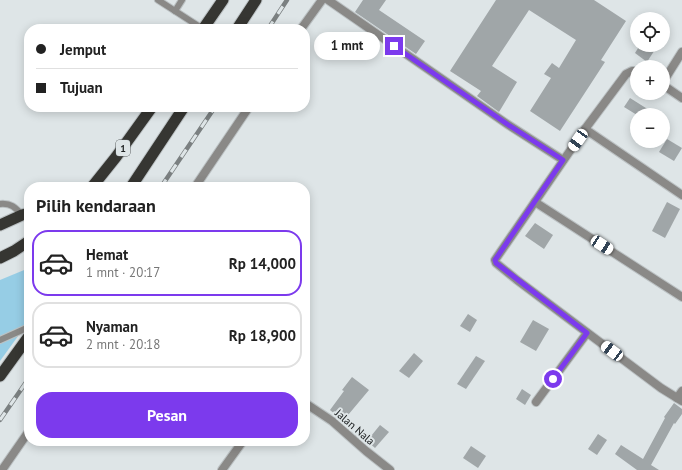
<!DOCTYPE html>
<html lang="id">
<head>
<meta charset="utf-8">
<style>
	body { margin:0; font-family:"PT Sans",sans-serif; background:#f6f6f6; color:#222; height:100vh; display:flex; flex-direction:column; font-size:15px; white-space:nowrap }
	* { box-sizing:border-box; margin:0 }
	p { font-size:13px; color:#767676 }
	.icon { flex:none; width:22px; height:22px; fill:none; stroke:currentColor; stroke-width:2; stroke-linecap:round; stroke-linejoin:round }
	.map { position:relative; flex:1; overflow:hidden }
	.side { position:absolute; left:24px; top:182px; width:286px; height:264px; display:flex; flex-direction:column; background:#fff; border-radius:16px; box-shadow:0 2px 10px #0003 }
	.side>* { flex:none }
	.banner { position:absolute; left:24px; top:24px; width:286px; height:88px; border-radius:16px; box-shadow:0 2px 10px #0003; display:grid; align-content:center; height:88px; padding:0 12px; background:#fff }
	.buttons { position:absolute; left:630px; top:12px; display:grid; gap:8px }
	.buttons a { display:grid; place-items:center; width:40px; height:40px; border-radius:50%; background:#fff; box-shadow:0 2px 10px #0003; font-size:20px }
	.end { position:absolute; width:18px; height:18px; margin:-9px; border:5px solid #7c3aed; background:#fff; box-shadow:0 0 0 2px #fff }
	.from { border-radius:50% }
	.bubble { position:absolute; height:28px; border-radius:14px; background:#fff; box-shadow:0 2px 10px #0003; font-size:13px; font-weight:700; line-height:28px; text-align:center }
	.car { position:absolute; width:12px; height:24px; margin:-12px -6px; border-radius:5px; box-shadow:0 0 3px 1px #0007; background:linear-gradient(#fff 24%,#345 0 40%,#fff 0 76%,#345 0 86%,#fff 0) }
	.banner b { display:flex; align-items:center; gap:14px; height:38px; font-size:15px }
	.banner b+b { border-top:1px solid #e0e0e0 }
	.banner i { width:10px; height:10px; background:#222 }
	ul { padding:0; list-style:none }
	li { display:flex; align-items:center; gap:12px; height:66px; margin:0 8px 6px; padding:0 4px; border:2px solid #e0e0e0; border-radius:16px }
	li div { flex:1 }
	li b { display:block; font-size:15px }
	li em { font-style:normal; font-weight:700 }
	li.selected { border-color:#7c3aed }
	li>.icon { width:36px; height:36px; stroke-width:1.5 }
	h2 { padding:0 12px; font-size:18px; line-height:48px }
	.action { display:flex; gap:8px; margin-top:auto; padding:8px 12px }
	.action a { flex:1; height:46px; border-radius:16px; background:#7c3aed; color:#fff; font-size:16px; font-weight:700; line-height:46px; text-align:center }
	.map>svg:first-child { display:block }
	.green { fill:#96cde5 }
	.building { fill:#a0a6a8 }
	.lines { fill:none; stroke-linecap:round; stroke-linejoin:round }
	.service-casing { stroke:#bcc2c4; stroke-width:8 }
	.minor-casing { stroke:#bcc2c4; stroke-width:10 }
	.trunk-casing { stroke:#bcc2c4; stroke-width:13 }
	.service { stroke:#8a8987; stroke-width:6 }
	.minor { stroke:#8a8987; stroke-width:8 }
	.trunk { stroke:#363632; stroke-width:11 }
	.rail-casing { stroke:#7b8081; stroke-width:4.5 }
	.rail { stroke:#dee5e7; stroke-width:3; stroke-dasharray:9; stroke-linecap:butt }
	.route { stroke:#7c3aed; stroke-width:5 }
	.labels { text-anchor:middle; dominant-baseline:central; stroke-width:4; stroke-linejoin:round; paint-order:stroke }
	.shield { fill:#dee5e7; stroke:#595d5e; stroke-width:1 }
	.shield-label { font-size:10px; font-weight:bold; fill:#202324 }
	.street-label { font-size:11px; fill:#202324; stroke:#dee5e7 }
</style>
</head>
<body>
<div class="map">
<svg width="682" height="470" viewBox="0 0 682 470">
	<rect width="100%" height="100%" fill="#dee5e7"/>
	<path class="green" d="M29 268V321L0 361V280Z"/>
	<g class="building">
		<path d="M363 0H386L379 10 425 41 416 54 355 12Z"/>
		<path d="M496 0H594L626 21 601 60 605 62 560 131 530 111 551 78 544 74 552 63 559 68 576 40 529 10 492 66 517 82 499 112 477 96 481 91 450 71Z"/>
		<path d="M640 45H658L647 62 635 53Z"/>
		<path d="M630 98 657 115H637L624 107Z"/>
		<path d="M667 139 682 148 674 161 659 152Z"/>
		<path d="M667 202 680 209 665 238 652 231Z"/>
		<path d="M535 223 553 235 544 249 525 236Z"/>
		<path d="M468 314 477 320 470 332 460 326Z"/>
		<path d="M533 320 549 329 536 351 520 342Z"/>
		<path d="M414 353 423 361 409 378 399 371Z"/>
		<path d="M476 356 485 361 466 389 457 384Z"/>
		<path d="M352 377 369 390 343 421 330 410 344 391 342 390Z"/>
		<path d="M522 389 531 395 525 405 516 399Z"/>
		<path d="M674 403 682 409V414L675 424 674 423 651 465 659 470H637L615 454 621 445 643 459 665 418 664 417Z"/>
		<path d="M380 425 389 432 375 448 367 441Z"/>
		<path d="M598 434 607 440 597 455 588 449Z"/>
		<path d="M471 446 486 456 478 468 463 458Z"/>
	</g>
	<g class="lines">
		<defs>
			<g id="service">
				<path d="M158 0 203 29"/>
				<path d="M175 11 182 0"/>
				<path d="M0 204C11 203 15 207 22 215"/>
				<path d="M0 340 29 327"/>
			</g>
			<g id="minor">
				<path d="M328 0 507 124 563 160"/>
				<path d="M301 29 322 0"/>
				<path d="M637 71H632L626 74 585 129 495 260 496 263 517 280 661 388 682 401"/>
				<path d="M663 82 682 52"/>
				<path d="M663 85 682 98"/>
				<path d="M585 129 682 195"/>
				<path d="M195 187 249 107"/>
				<path d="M535 202 682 297"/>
				<path d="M677 398 682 391"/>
				<path d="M536 402 587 333"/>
				<path d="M305 403 332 421 366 451 390 470"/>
				<path d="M2 470 29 431"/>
				<path d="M222 470 243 441"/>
			</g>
			<g id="trunk">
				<path d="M203 29 223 0"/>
				<path d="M237 29 256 0"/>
				<path d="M92 187 116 157 152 107"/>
				<path d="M131 187 184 107"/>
				<path d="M0 225 22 215 29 213"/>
				<path d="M0 258 14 251 29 241"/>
				<path d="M0 376 29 336"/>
			</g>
		</defs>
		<use href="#service" class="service-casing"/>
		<use href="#minor" class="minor-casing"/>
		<use href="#trunk" class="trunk-casing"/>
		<use href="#service" class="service"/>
		<use href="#minor" class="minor"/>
		<use href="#trunk" class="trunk"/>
		<defs>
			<g id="rail">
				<path d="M268 29 287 0"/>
				<path d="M161 187 215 107"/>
				<path d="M0 420 29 378"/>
			</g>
		</defs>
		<use href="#rail" class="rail-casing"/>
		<use href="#rail" class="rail"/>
	</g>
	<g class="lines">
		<path class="route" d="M394 46 507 124 563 160 495 260 496 263 587 333 553 379"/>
	</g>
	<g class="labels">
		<rect class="shield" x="116" y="140" width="14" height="16" rx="3"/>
		<g class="shield-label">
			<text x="123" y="148">1</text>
		</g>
		<g class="street-label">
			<text transform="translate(355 427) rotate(41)">Jalan Nala</text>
		</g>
	</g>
</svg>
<div class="buttons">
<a><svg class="icon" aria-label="locate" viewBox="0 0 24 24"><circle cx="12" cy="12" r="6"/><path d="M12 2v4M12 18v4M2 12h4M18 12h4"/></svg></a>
<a>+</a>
<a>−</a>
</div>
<i class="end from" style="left:553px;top:379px"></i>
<i class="end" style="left:394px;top:46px"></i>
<div class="bubble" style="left:314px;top:32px;width:66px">1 mnt</div>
<i class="car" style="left:578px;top:140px;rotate:215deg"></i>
<i class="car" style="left:602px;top:245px;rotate:123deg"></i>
<i class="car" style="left:612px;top:351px;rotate:307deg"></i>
<div class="banner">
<b><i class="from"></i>Jemput</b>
<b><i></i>Tujuan</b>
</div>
<section class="side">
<h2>Pilih kendaraan</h2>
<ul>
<li class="selected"><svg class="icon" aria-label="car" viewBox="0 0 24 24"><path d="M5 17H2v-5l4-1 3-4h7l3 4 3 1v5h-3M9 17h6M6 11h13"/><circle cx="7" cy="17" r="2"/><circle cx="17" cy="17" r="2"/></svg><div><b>Hemat</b><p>1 mnt · 20:17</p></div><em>Rp 14,000</em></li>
<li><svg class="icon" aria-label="car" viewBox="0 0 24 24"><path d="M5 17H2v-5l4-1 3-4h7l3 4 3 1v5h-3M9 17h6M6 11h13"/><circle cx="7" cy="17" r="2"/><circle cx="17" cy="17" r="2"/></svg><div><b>Nyaman</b><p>2 mnt · 20:18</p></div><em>Rp 18,900</em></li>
</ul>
<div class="action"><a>Pesan</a></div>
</section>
</div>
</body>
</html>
